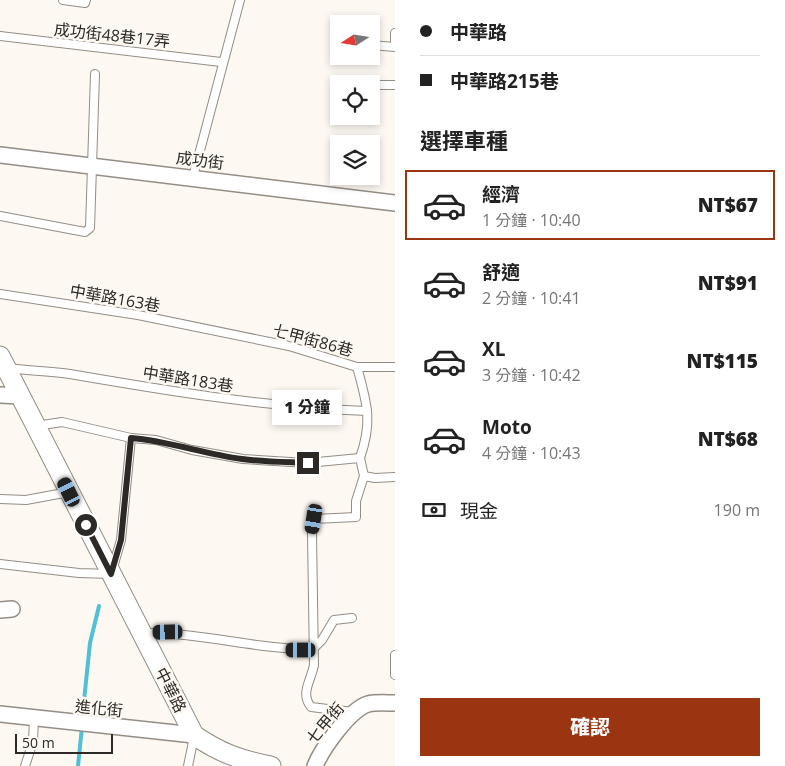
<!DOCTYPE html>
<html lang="zh-TW">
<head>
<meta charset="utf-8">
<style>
	body { margin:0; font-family:"Open Sans","Noto Sans TC",sans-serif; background:#f6f6f6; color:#222; height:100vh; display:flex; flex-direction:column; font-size:19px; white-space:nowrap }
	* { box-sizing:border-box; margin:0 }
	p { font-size:16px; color:#767676 }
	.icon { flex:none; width:28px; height:28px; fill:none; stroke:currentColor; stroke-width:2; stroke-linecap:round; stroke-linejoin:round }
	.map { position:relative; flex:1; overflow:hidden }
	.panel { display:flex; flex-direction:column; background:#fff; width:390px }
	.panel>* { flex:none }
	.guide { display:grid; align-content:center; height:110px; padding:0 25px; background:#fff }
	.needle { width:32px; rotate:258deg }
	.tools { position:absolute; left:330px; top:15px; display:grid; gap:10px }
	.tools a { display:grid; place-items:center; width:50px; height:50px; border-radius:0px; background:#fff; box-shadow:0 2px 8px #0003; font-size:25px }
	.scale { position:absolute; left:15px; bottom:12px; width:98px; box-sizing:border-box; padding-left:5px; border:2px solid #2c2926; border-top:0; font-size:14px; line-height:18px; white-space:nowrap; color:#2c2926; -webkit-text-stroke:4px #fef8f2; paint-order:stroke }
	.end { position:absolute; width:22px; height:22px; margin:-11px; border:6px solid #2c2926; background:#fff; box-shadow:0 0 0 2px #fff }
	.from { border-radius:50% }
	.bubble { position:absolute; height:35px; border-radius:0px; background:#fff; box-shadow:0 2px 8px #0003; font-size:16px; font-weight:800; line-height:35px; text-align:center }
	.car { position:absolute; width:15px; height:30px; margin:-15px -8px; border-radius:6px; box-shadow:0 0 4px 1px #0007; background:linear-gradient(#222 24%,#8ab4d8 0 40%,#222 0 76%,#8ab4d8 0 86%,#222 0) }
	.guide b { display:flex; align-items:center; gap:18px; height:48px; font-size:19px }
	.guide b+b { border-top:1px solid #e0e0e0 }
	.guide i { width:12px; height:12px; background:#222 }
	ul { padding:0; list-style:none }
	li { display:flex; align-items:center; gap:15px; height:70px; margin:0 10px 8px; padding:0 15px; border:2px solid transparent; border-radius:0px }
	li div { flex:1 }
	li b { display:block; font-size:19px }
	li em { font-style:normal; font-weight:800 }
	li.active { border-color:#9b3411 }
	li>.icon { width:45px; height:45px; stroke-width:1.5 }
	h2 { padding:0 25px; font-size:22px; line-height:60px }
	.pay { display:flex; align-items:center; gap:12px; height:55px; padding:0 25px; font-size:19px }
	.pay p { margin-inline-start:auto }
	.cta { display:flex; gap:10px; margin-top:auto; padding:10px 25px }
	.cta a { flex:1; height:58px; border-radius:0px; background:#9b3411; color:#fff; font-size:20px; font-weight:800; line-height:58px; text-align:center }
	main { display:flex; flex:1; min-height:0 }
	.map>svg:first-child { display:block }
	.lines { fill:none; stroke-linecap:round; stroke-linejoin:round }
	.stream { stroke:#4fc0d5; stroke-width:4 }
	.service-casing { stroke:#948d86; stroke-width:10 }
	.minor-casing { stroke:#948d86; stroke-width:18 }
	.tertiary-casing { stroke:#948d86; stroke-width:21 }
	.service { stroke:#fff; stroke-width:8 }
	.minor { stroke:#fff; stroke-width:15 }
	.tertiary { stroke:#fff; stroke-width:19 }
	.route { stroke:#2c2926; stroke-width:6 }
	.labels { text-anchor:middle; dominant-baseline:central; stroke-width:5; stroke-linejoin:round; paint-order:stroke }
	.street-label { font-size:16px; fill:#2c2926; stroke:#fef8f2 }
</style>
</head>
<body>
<main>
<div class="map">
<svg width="395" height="766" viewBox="0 0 395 766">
	<rect width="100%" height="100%" fill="#fef8f2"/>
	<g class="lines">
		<g class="stream">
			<path d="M82 720 90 643 99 606"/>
			<path d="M78 766 82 727"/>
		</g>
		<defs>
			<g id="service">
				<path d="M63 0 85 3 86 0"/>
				<path d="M0 36 221 62"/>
				<path d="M371 45 395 47V33"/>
				<path d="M373 85H395"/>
				<path d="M193 177 240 0"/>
				<path d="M0 216 85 232 90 228 95 74"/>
				<path d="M0 294 138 315 289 346 357 367H395"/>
				<path d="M357 367C367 403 373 421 360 458"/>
				<path d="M9 368C29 371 50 371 70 374 168 391 266 407 367 411"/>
				<path d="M36 426 62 422 131 438 156 440 192 450 243 459 307 463 360 458"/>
				<path d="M360 458 364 476 375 478 395 477"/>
				<path d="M0 499 26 500 69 492"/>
				<path d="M0 564 79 573 111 574 121 540 131 438"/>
				<path d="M144 633C201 632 257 650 313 649L322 640 334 620 352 618"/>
				<path d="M395 655V675"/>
				<path d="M353 712 311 707C300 693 311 681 314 665L312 533 314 519 356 517V501L364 476"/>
				<path d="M25 766 33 742 34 718"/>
				<path d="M188 766 194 737"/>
			</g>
			<g id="minor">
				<path d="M0 155 395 203"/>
				<path d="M0 395 20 396"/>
				<path d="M0 610 12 609"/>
				<path d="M0 714 194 735"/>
				<path d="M315 766C322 749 349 710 368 704 376 702 387 703 395 703"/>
			</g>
			<path id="tertiary" d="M0 356 194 735C220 753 240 760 271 766"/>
		</defs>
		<use href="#service" class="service-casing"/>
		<use href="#minor" class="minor-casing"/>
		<use href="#tertiary" class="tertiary-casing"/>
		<use href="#service" class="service"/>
		<use href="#minor" class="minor"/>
		<use href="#tertiary" class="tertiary"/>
	</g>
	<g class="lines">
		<path class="route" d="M86 525 111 574 121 540 131 438C169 441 204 454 242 459 263 462 286 462 308 463"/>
	</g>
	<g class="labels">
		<g class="street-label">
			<text transform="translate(112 35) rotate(6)">成功街48巷17弄</text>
			<text transform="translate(200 160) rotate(7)">成功街</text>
			<text transform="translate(115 298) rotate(10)">中華路163巷</text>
			<text transform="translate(313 340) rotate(15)">七甲街86巷</text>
			<text transform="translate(188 379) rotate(9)">中華路183巷</text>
			<text transform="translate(171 690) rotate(63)">中華路</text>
			<text transform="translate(99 708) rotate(6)">進化街</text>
			<text transform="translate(325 723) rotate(-50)">七甲街</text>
		</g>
	</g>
</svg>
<div class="tools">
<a><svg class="needle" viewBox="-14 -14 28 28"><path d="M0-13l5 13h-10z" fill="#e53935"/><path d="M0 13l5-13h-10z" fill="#767676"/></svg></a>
<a><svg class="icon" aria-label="locate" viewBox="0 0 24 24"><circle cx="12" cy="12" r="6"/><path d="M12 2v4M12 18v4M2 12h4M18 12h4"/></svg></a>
<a><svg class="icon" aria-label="layers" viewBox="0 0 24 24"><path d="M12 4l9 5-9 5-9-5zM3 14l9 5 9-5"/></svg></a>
</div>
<div class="scale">50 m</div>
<i class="end from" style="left:86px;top:525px"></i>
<i class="end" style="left:308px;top:463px"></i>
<div class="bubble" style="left:272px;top:390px;width:70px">1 分鐘</div>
<i class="car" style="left:69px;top:492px;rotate:334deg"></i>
<i class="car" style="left:314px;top:519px;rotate:189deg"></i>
<i class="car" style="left:168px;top:632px;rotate:269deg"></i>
<i class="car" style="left:301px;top:650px;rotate:270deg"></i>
</div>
<section class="panel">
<div class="guide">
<b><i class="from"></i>中華路</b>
<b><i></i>中華路215巷</b>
</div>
<h2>選擇車種</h2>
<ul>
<li class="active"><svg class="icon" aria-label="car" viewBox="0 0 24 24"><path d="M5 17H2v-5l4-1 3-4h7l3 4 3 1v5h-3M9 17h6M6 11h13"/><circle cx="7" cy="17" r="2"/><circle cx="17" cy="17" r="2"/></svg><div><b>經濟</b><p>1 分鐘 · 10:40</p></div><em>NT$67</em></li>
<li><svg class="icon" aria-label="car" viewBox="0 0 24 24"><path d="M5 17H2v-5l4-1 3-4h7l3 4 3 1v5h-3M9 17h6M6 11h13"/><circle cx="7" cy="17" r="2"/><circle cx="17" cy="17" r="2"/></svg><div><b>舒適</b><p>2 分鐘 · 10:41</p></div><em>NT$91</em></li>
<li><svg class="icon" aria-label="car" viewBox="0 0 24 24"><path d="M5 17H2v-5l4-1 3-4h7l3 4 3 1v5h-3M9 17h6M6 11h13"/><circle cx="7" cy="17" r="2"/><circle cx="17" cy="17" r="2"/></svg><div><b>XL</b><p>3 分鐘 · 10:42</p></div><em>NT$115</em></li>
<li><svg class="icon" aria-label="car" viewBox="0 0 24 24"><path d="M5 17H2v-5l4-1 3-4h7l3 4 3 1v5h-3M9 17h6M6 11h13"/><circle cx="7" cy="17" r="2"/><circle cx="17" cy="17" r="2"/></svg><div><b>Moto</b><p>4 分鐘 · 10:43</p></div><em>NT$68</em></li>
</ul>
<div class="pay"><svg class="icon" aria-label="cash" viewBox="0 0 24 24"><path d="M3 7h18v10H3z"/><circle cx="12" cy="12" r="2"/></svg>現金<p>190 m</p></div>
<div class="cta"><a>確認</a></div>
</section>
</main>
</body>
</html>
